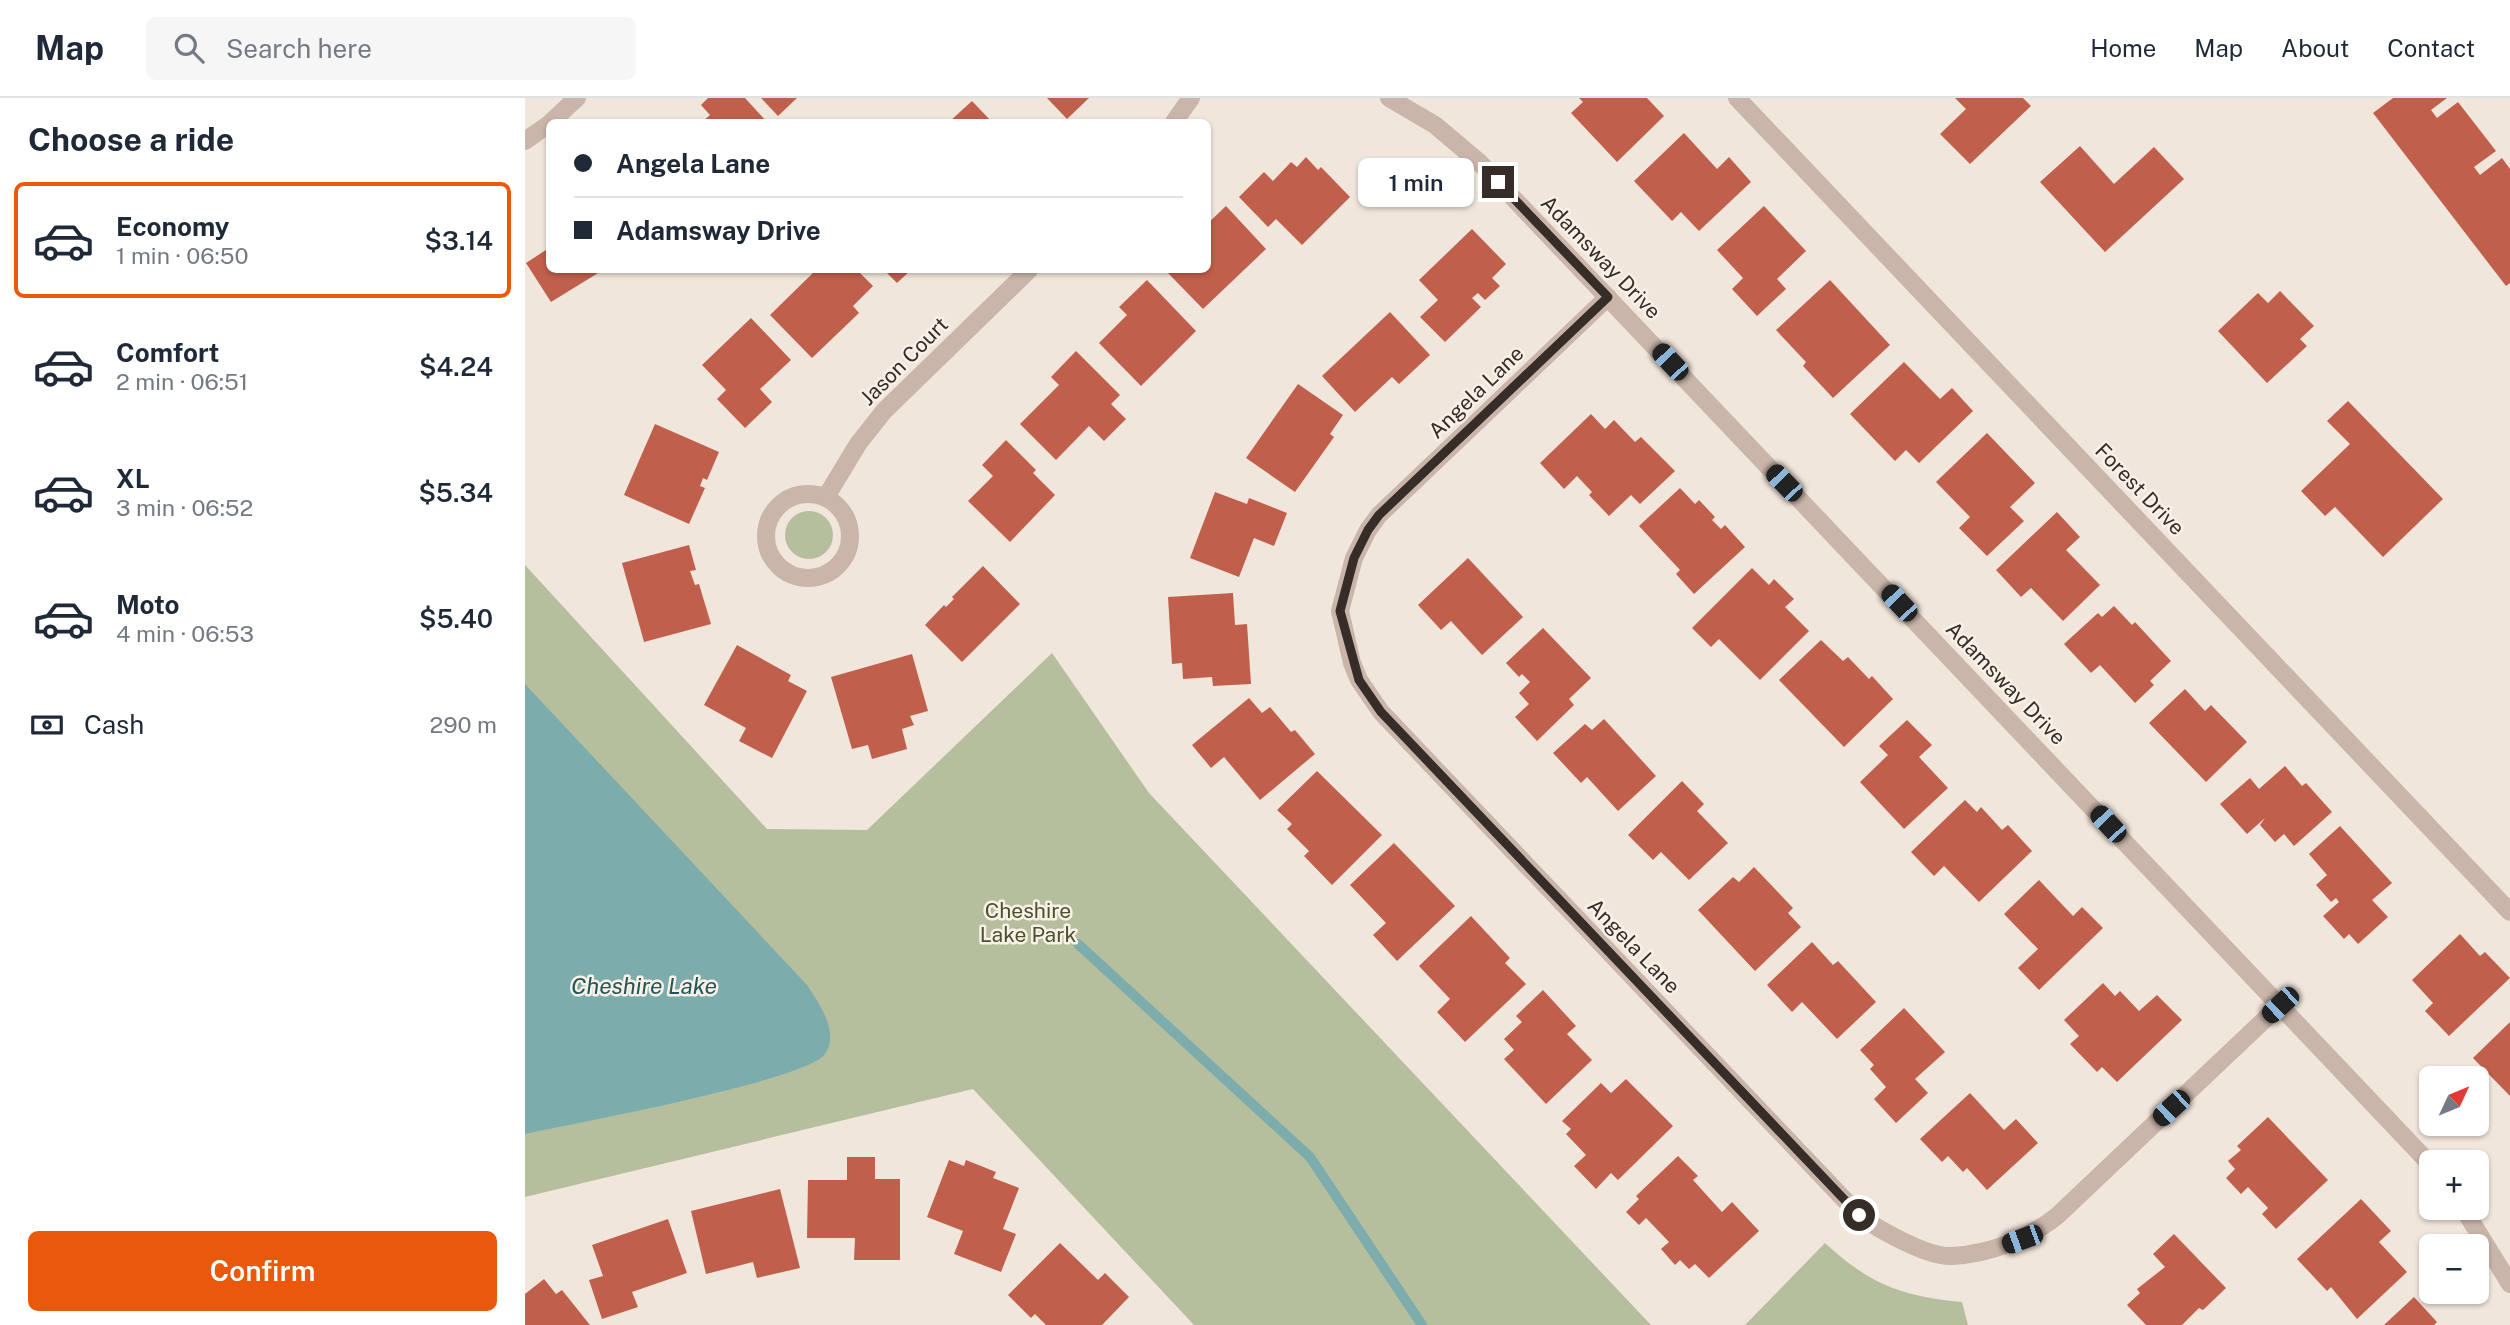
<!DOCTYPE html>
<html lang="en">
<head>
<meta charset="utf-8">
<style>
	body { margin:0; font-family:"Public Sans",sans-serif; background:#f6f6f7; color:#1f2937; height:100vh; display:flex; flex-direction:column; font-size:26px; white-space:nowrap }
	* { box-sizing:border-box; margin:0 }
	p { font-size:23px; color:#747a83 }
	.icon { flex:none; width:38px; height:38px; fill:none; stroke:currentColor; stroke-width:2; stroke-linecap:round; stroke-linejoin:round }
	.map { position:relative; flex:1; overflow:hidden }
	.drawer { display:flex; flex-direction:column; background:#fff; width:525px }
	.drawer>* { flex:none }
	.top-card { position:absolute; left:21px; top:21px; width:665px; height:154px; border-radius:10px; box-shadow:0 2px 5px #0004; display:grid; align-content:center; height:154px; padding:0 28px; background:#fff }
	.needle { width:46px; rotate:46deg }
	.tools { position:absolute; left:1894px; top:968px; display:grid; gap:14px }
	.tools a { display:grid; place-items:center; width:70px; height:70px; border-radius:10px; background:#fff; box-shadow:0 2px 5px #0004; font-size:35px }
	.end { position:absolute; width:32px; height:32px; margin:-16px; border:9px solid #362c28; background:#fff; box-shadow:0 0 0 4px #fff }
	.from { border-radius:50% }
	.bubble { position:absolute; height:49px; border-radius:10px; background:#fff; box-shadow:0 2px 5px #0004; font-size:23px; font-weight:600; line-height:49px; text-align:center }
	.car { position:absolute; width:21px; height:42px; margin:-21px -10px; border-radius:9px; box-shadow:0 0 5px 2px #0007; background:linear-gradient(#222 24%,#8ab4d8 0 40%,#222 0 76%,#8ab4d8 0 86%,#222 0) }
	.top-card b { display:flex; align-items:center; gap:24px; height:66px; font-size:26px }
	.top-card b+b { border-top:2px solid #e0e1e3 }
	.top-card i { width:18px; height:18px; background:#1f2937 }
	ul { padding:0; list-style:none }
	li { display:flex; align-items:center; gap:21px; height:116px; margin:0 14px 10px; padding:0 14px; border:4px solid transparent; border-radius:10px }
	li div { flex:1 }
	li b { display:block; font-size:26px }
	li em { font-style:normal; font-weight:600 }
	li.selected { border-color:#ea580c }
	li>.icon { width:63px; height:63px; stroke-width:1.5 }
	h2 { padding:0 28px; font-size:32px; line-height:84px }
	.pay { display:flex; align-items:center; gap:18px; height:77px; padding:0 28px; font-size:26px }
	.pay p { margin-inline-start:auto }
	.cta { display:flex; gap:14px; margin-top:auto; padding:14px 28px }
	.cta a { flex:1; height:80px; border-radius:10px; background:#ea580c; color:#fff; font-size:28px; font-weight:600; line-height:80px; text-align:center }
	header { display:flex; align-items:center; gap:42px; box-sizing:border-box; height:98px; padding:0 35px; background:#fff; border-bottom:2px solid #e0e1e3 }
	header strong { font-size:33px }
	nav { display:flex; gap:38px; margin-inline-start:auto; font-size:24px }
	.search { width:490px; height:63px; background:#f6f6f7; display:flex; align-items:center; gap:18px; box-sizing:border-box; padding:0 24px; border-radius:10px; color:#747a83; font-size:26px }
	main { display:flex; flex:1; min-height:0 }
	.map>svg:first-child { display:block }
	.green { fill:#b6bf9d }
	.water { fill:#7cadac }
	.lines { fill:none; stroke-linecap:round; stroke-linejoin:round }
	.stream { stroke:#7cadac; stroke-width:10 }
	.building { fill:#c05f4b }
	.minor { stroke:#c9b5a9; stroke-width:18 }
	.route { stroke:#362c28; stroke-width:9 }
	.labels { text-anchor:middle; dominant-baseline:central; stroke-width:5; stroke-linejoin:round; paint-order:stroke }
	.street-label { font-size:21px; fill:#362c28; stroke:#f9f0e8 }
	.park-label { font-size:21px; fill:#48532d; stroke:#f9f0e8 }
	.water-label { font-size:23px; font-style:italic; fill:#205655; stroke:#f9f0e8 }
</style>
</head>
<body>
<header>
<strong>Map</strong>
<div class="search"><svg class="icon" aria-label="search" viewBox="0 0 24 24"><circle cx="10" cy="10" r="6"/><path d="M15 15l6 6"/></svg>Search here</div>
<nav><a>Home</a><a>Map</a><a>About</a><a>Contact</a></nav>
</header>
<main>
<section class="drawer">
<h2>Choose a ride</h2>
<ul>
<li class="selected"><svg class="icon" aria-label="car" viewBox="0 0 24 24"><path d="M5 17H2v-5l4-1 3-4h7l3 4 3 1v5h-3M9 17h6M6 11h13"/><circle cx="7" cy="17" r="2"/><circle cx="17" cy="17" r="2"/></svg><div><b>Economy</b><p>1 min · 06:50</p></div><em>$3.14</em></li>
<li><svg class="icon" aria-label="car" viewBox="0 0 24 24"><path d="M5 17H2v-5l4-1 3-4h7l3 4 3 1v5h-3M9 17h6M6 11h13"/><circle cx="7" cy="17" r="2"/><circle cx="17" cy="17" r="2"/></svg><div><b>Comfort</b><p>2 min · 06:51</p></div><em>$4.24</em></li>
<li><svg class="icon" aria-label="car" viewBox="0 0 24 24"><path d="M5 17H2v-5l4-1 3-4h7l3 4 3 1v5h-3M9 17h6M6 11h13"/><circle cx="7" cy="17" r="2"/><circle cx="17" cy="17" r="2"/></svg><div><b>XL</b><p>3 min · 06:52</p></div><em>$5.34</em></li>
<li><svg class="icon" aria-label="car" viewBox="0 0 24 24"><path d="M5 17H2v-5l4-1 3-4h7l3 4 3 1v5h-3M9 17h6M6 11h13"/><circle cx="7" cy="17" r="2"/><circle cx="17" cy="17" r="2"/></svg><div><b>Moto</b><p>4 min · 06:53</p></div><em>$5.40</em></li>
</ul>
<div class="pay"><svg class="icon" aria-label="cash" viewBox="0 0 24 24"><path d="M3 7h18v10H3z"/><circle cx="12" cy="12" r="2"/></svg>Cash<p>290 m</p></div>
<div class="cta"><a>Confirm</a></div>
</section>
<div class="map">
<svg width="1985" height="1227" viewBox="0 0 1985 1227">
	<rect width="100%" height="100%" fill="#f1e6dc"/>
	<g class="green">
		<circle cx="284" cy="437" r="24"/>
		<path d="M0 467 242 731 342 732 527 555 624 695 1126 1227H669L448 991 0 1099Z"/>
		<path d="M1300 1145C1346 1187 1376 1198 1437 1204L1443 1227H1220Z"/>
	</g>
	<path class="water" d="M0 586 282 887C294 905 315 935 300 956 281 983 46 1026 0 1036Z"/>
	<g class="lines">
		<path class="stream" d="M553 846 785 1059 897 1227"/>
	</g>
	<g class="building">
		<path d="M183 0H220L242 24H177L185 17 176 7Z"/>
		<path d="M236 0H272L253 18Z"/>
		<path d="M522 0H564L542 21Z"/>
		<path d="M1054 0H1122L1139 18 1092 64 1046 15 1058 4Z"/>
		<path d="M1430 0H1498L1506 8 1445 66 1415 36 1441 11Z"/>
		<path d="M1868 0H1922L1906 12 1912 20 1933 4 1971 53 1949 69 1955 77 1977 60 1985 71V185L1981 188 1848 15Z"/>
		<path d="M447 3 467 24H424Z"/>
		<path d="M1159 35 1192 71 1204 59 1226 84 1174 133 1156 114 1147 123 1109 83Z"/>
		<path d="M1555 48 1589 86 1629 49 1659 81 1580 154 1515 84Z"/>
		<path d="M781 59 793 72 796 69 825 99 777 147 751 121 743 129 714 99 739 74 748 83 766 64 772 69Z"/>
		<path d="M701 108 741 151 678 211 642 174 645 172H682V126Z"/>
		<path d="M1239 108 1281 153 1252 181 1261 191 1232 218 1207 191 1218 180 1192 152Z"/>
		<path d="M947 131 981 166 967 180 975 188 960 202 953 195 947 200 956 209 920 244 895 219 913 202 894 182Z"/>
		<path d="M24 150V172H78L26 204 1 165Z"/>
		<path d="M291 172H332L348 188 328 208 334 215 287 260 245 217Z"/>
		<path d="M359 172H386L372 185Z"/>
		<path d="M622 182 671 233 616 288 574 245 602 217 594 209Z"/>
		<path d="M1305 182 1365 247 1308 300 1278 268 1281 264 1251 232Z"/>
		<path d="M1755 193 1789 228 1775 241 1782 248 1742 285 1693 233 1733 195 1743 205Z"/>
		<path d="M865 214 905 257 874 286 867 279 830 314 797 278Z"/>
		<path d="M226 220 266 262 235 291 247 304 220 330 192 301 201 292 177 267Z"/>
		<path d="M551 253 595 297 586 306 601 321 579 343 564 328 531 362 495 326 534 287 526 279Z"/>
		<path d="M1379 264 1415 301 1427 290 1448 313 1394 365 1381 352 1370 363 1325 316Z"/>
		<path d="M773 286 818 317 805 336 809 339 770 394 721 360Z"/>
		<path d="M1823 303 1918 401 1858 459 1810 409 1800 418 1776 393 1825 346 1802 323Z"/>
		<path d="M1066 316 1080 331 1089 322 1110 344 1116 339 1150 373 1115 406 1106 397 1084 418 1064 397 1067 394 1052 378 1039 391 1015 365Z"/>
		<path d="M130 326 194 354 182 382 178 380 175 388 180 390 164 426 99 397Z"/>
		<path d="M1462 335 1510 385 1485 409 1499 423 1462 458 1434 430 1445 419 1411 384Z"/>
		<path d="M481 342 511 372 508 375 530 397 485 444 443 403 468 378 457 367Z"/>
		<path d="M1155 390 1170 406 1174 402 1190 419 1187 422 1196 431 1200 427 1220 449 1169 496 1151 476 1155 472 1114 428Z"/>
		<path d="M690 394 722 406 724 400 762 415 749 448 729 440 714 479 665 460Z"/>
		<path d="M1532 414 1555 439 1541 452 1575 487 1538 523 1506 490 1496 499 1471 472Z"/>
		<path d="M164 447 171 472 165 473 170 487 174 486 186 526 119 544 97 465Z"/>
		<path d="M943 460 998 519 957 557 926 523 916 532 893 507Z"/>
		<path d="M458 468 495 506 437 564 400 527 419 507 421 509 429 501 427 499Z"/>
		<path d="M1227 470 1244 487 1249 481 1269 501 1260 509 1284 533 1235 582 1194 541 1186 549 1167 530Z"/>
		<path d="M708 495 710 527 722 526 726 586 688 588 687 579 658 581 657 565 647 566 643 499Z"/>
		<path d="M1589 508 1607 527 1610 524 1646 563 1625 583 1629 587 1610 605 1575 567 1566 575 1539 546 1573 515 1577 519Z"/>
		<path d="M1018 530 1066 580 1044 601 1049 607 1012 643 990 619 1004 606 994 595 1005 584 997 576 994 579 981 565Z"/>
		<path d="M1296 542 1318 563 1323 559 1344 581 1347 578 1368 601 1319 649 1254 582Z"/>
		<path d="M212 547 266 577 263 583 282 593 247 660 214 643 221 630 179 607Z"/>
		<path d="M387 556 403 613 385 618 389 627 377 631 382 651 347 661 343 647 327 651 306 579Z"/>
		<path d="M1660 591 1680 613 1686 607 1722 644 1681 684 1624 625Z"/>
		<path d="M724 600 737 615 745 609 766 634 770 632 790 656 735 702 699 659 686 670 667 647Z"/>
		<path d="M1079 621 1131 678 1093 713 1062 679 1056 685 1028 655 1060 626 1067 632Z"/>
		<path d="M1382 622 1407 647 1394 659 1423 690 1379 731 1335 684 1363 657 1354 648Z"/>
		<path d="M1760 668 1777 688 1781 685 1807 714 1769 748 1759 736 1750 744 1735 727 1740 720 1722 736 1695 706 1725 680 1734 691Z"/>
		<path d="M792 673 857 737 807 787 779 758 784 753 762 731 767 726 752 712Z"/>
		<path d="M1157 683 1179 706 1172 713 1203 745 1164 782 1136 754 1128 762 1103 737Z"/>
		<path d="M1440 702 1452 714 1456 709 1477 732 1483 727 1507 753 1454 804 1419 768 1409 778 1386 754Z"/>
		<path d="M1815 728 1867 785 1847 802 1863 819 1833 846 1824 836 1819 841 1798 818 1814 804 1811 800 1806 804 1791 787 1802 777 1784 756Z"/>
		<path d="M869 745 930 808 872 863 848 837 861 825 825 787Z"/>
		<path d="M1229 769 1268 810 1263 815 1276 829 1230 873 1173 812 1208 779 1214 784Z"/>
		<path d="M1514 782 1548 818 1557 809 1578 830 1514 892 1493 870 1513 851 1479 816Z"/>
		<path d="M946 818 985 860 980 865 1001 886 940 944 912 914 925 901 894 868Z"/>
		<path d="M1935 836 1955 858 1960 854 1985 880 1924 938 1900 913 1908 905 1887 882Z"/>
		<path d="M1287 844 1308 867 1313 863 1351 904 1312 941 1277 904 1267 914 1242 887Z"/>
		<path d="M1578 885 1590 898 1595 893 1614 913 1632 897 1657 922 1592 984 1577 969 1572 974 1545 946 1554 938 1539 922Z"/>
		<path d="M1018 892 1051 928 1042 936 1067 962 1021 1006 979 961 989 952 979 941 997 924 991 918Z"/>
		<path d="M1379 910 1420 954 1390 981 1403 995 1371 1025 1349 1001 1361 989 1345 971 1349 967 1335 952Z"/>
		<path d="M1985 924V998L1948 960Z"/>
		<path d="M1101 981 1148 1028 1093 1082 1086 1075 1071 1091 1049 1068 1061 1057 1041 1036 1046 1031 1037 1023 1076 985 1086 995Z"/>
		<path d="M1445 995 1479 1032 1491 1021 1513 1045 1462 1092 1442 1070 1438 1074 1423 1058 1417 1064 1395 1041Z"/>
		<path d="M1743 1019 1803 1082 1751 1131 1737 1116 1743 1110 1723 1089 1716 1096 1701 1080 1710 1071 1703 1063 1716 1052 1712 1048Z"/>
		<path d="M1153 1058 1173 1078 1168 1082 1197 1114 1207 1104 1234 1133 1184 1180 1170 1166 1164 1171 1155 1162 1150 1167 1136 1151 1144 1144 1121 1120 1114 1127 1101 1114 1114 1101 1111 1098Z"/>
		<path d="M322 1059H350V1081H375V1162H329L330 1140H282L283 1082H322Z"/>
		<path d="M424 1062 439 1068 441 1062 471 1074 468 1080 494 1090 478 1131 491 1136 476 1174 429 1156 438 1133 402 1119Z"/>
		<path d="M255 1091 275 1170 232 1180 228 1164 181 1176 166 1113Z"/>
		<path d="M1836 1101 1866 1133 1854 1144 1882 1174 1832 1221 1806 1189 1802 1193 1772 1161Z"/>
		<path d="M143 1121 162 1175 107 1194 113 1209 77 1221 64 1182 78 1178 67 1147Z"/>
		<path d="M1649 1136 1701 1190 1678 1212 1674 1210 1657 1227H1621L1602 1207 1615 1195 1612 1191 1640 1169 1628 1156Z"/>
		<path d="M535 1145 573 1182 580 1175 604 1199 577 1227H521L510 1216 506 1220 483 1197Z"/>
		<path d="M19 1181 31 1196 37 1192 65 1227H0V1196Z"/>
		<path d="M1889 1199 1912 1224 1909 1227H1859Z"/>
	</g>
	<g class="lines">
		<g class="minor">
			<path d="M864 0 910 27 955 65 1906 1067"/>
			<path d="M1212 0 1985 814"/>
			<path d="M26 24 52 0"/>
			<path d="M649 24 666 0"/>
			<path d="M0 43 24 26"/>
			<path d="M1083 199 854 417 843 432 829 460 815 513 827 565 834 582 856 614 1334 1117C1352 1131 1404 1160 1427 1158 1465 1156 1503 1141 1532 1118L1755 907"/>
			<circle cx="283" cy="438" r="42"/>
			<path d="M301 399 333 346 359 313 504 172"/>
			<path d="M1938 1110 1985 1186"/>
		</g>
	</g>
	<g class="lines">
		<path class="route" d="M973 84 1083 199 854 417 843 432 829 460 815 513 834 582 856 614 1334 1117"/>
	</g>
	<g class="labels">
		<g class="street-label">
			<text transform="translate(1076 159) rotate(46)">Adamsway Drive</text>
			<text transform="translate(379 263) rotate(-45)">Jason Court</text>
			<text transform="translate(951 294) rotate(-44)">Angela Lane</text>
			<text transform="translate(1615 391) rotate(46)">Forest Drive</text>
			<text transform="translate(1481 585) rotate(46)">Adamsway Drive</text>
			<text transform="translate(1109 848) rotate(46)">Angela Lane</text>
		</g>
		<g class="park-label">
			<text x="503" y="812">Cheshire<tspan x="503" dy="24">Lake Park</tspan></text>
		</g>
		<g class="water-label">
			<text x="119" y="887">Cheshire Lake</text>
		</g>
	</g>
</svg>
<div class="tools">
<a><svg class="needle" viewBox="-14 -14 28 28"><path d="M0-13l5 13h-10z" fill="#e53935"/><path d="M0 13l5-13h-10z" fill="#747a83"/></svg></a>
<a>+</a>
<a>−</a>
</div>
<i class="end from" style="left:1334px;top:1117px"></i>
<i class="end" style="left:973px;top:84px"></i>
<div class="bubble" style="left:833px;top:60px;width:116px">1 min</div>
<i class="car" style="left:1145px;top:264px;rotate:317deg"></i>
<i class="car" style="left:1259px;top:385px;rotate:316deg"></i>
<i class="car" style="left:1374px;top:505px;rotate:317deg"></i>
<i class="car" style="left:1583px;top:726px;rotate:317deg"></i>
<i class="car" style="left:1755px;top:907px;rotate:227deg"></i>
<i class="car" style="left:1646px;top:1010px;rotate:227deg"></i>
<i class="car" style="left:1497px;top:1141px;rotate:250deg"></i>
<div class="top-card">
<b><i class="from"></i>Angela Lane</b>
<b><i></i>Adamsway Drive</b>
</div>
</div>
</main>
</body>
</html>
